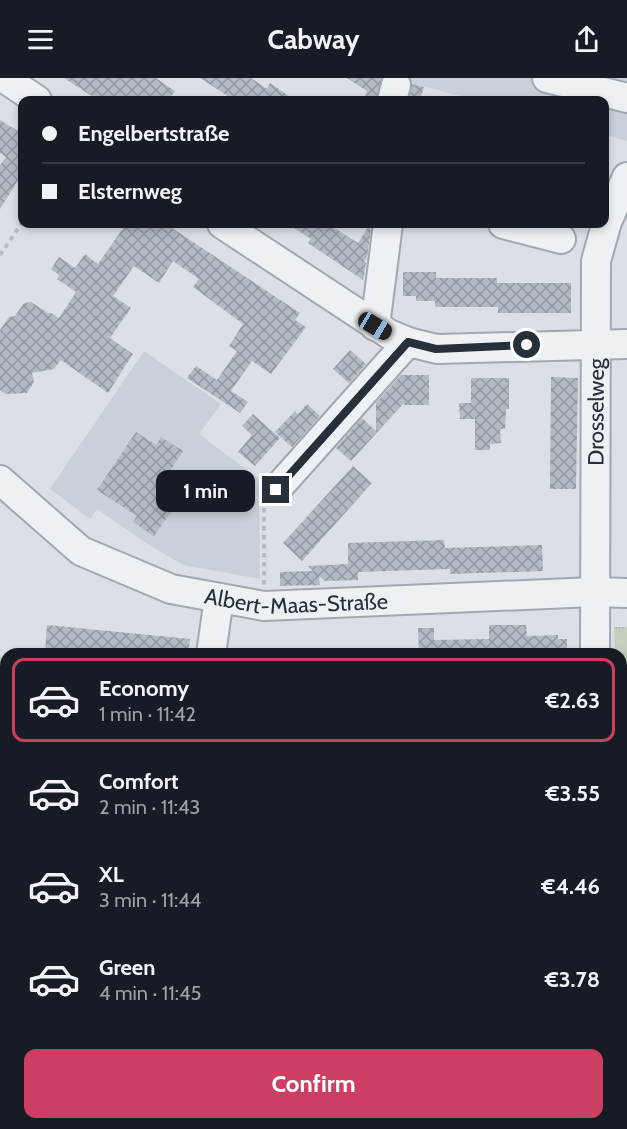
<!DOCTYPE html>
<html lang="en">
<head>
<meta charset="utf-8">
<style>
	body { margin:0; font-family:Cabin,sans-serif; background:#20242c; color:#f1f3f6; height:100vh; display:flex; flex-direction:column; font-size:22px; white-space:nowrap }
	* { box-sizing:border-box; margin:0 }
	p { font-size:20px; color:#9ea1a6 }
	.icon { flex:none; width:33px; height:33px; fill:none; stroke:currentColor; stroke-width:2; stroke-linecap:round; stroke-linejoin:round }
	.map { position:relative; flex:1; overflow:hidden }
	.drawer { position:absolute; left:0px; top:570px; width:627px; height:482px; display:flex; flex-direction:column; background:#171b24; border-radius:18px 18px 0 0; box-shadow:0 3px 9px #0003 }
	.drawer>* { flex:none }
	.hud { position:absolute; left:18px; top:18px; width:591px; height:132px; border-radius:12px; box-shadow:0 3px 9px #0003; display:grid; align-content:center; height:132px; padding:0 24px; background:#171b24 }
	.end { position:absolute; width:27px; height:27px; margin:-14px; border:8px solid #26303b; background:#fff; box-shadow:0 0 0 3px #fff }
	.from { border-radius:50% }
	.bubble { position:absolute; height:42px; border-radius:12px; background:#171b24; box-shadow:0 3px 9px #0003; font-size:20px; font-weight:700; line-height:42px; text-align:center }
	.car { position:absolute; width:18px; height:36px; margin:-18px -9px; border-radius:8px; box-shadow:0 0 4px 2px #0007; background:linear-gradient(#222 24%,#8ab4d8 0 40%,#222 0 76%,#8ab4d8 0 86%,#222 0) }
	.hud b { display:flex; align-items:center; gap:21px; height:57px; font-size:22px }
	.hud b+b { border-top:2px solid #363941 }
	.hud i { width:15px; height:15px; background:#f1f3f6 }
	ul { padding:10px 0 0; list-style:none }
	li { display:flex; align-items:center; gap:18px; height:84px; margin:0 12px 9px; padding:0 12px; border:3px solid transparent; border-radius:12px }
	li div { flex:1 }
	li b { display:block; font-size:22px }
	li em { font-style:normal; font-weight:700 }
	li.active { border-color:#cc3f62 }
	li>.icon { width:54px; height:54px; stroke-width:1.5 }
	.action { display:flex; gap:12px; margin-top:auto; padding:12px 24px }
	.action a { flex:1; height:69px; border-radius:12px; background:#cc3f62; color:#fff; font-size:24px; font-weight:700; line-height:69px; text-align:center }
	header { display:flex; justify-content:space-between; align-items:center; height:78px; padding:0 24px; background:#171b24; font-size:27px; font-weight:700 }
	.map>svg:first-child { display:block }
	.built { fill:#c9d0d7 }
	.industrial { fill:url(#industrial-furrows) }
	.grass { fill:url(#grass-tufts) }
	.forest { fill:url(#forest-firs) }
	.building { fill:url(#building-cross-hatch) }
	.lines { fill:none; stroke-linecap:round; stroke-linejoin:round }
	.minor-casing { stroke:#a1a8af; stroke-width:32 }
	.path { stroke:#b6bbc0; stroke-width:4; stroke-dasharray:4.5 4.5; stroke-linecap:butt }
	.minor { stroke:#eef1f4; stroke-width:28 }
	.route { stroke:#26303b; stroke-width:8 }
	.labels { text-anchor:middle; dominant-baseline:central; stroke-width:4.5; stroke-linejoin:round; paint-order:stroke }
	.street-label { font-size:22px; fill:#26303b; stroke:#eaeff4 }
</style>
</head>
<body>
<header><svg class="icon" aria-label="menu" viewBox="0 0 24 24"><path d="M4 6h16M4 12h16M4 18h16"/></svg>Cabway<svg class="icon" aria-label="share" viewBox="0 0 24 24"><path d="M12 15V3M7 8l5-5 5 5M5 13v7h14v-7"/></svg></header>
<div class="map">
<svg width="627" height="1051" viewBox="0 0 627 1051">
	<defs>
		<pattern id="industrial-furrows" width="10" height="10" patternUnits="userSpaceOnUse" patternTransform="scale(1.5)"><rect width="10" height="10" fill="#c9d0d7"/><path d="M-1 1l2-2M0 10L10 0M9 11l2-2" fill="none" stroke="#acb3b9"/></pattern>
		<pattern id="grass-tufts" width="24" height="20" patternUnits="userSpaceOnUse" patternTransform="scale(1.5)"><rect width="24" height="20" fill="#c3d0bd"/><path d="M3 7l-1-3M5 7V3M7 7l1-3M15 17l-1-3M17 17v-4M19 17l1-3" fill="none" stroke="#a7b3a3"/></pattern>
		<pattern id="forest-firs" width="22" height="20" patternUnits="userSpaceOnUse" patternTransform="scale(1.5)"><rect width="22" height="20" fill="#c3d0bd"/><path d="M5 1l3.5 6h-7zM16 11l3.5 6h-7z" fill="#a7b3a3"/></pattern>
		<pattern id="building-cross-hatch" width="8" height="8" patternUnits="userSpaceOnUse" patternTransform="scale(1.5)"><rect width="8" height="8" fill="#b3bac2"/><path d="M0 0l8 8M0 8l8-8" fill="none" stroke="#91989f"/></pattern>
	</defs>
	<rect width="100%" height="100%" fill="#dbe0e6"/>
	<g class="built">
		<path d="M392 0H627V63L605 57 604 22H476Z"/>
		<path d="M144 273 221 326 199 356 259 401 260 501 183 487 149 467 97 431 90 441 50 411Z"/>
	</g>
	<path class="industrial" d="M6 753V1046H427V1051H0V756Z"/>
	<path class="grass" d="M614 549H627V635H621V576H615Z"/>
	<path class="forest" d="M0 579 6 583V753L0 756Z"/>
	<g class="building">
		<path d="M64 0H156L175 13 168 22H98Z"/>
		<path d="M200 0H251L267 11 270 5 295 22H234Z"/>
		<path d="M347 0H382L376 22H364L367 13Z"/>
		<path d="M412 6 424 9 420 22H409Z"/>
		<path d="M0 42 21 55 22 53V96L0 131V87L6 79 0 75Z"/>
		<path d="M126 146H166L300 235 295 242 306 249 271 296 252 283 231 313 248 324 240 335 187 300 196 288 217 302 237 273 229 268 243 246 193 209 199 201 173 183 159 205 134 188 113 218 131 230 110 260 133 276 108 315 61 282 54 291 32 295 34 304 27 315 6 316 0 312V252L9 239 15 238 24 225 31 224 48 235H51L59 240 76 214 57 201 59 197 51 191 59 179 75 190 85 176 98 186Z"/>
		<path d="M288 146H328L358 165 368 149 371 151 367 179 364 184 366 185 363 202 308 165 311 161Z"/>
		<path d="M403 194H436V200H497V205H571V235H498V229H435V223H416V218H403Z"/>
		<path d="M350 272 366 286 349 305 333 291Z"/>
		<path d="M401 297H429V327H404V325L351 383 336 370 362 340 376 353V325Z"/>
		<path d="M551 299 578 300 576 411H550Z"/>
		<path d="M471 300H509V331H506L505 351H500L501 365 490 366V372H475V341H460L459 325H471Z"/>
		<path d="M307 326 320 338 292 369 275 354 295 333 298 336Z"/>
		<path d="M253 336 280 360 255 388 238 374 252 357 242 348Z"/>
		<path d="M136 354 156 367 161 359 183 373 170 393 176 397 162 418 175 428 154 458 133 444 137 438 97 412Z"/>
		<path d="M353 388 372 405 302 483 283 465Z"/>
		<path d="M444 462 445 470 542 467 543 493 450 496V491L358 494V502L325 503 319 498 320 507 280 508V494L313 493 308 488 348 486V465Z"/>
		<path d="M47 547 190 561 188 576H45Z"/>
		<path d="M489 547H526L527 558 558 557V561H567V576H419L418 550H434V562L489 561Z"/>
	</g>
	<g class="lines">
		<defs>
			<g id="minor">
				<path d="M4 0 37 22"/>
				<path d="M547 0 627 20"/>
				<path d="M392 22 396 7"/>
				<path d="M222 146 389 256 408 264 437 271 627 266"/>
				<path d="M503 146 561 161"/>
				<path d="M375 248 388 146"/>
				<path id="s1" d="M0 402 81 473 171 511 264 528 594 514 627 515"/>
				<path d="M276 412 408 264"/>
				<path d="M211 576 219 520"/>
				<path id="s2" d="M595 576 596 183 607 144 627 99"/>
				<path d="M598 1051V1046"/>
			</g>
		</defs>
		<use href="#minor" class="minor-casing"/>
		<g class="path">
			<path d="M0 177 22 145"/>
			<path d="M264 430V507"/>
			<path d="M621 591H627"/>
			<path d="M621 1013H627"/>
		</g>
		<use href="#minor" class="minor"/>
	</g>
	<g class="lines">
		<path class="route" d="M276 412 408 264 436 271 527 267"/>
	</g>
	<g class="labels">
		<g class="street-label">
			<text stroke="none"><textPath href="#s2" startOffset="242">Drosselweg</textPath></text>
			<text stroke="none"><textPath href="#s1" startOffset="332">Albert-Maas-Straße</textPath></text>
		</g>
	</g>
</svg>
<i class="end from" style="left:527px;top:267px"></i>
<i class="end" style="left:276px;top:412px"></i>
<div class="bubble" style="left:156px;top:392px;width:99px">1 min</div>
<i class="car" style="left:375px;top:248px;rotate:121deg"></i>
<div class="hud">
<b><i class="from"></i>Engelbertstraße</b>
<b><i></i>Elsternweg</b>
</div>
<section class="drawer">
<ul>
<li class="active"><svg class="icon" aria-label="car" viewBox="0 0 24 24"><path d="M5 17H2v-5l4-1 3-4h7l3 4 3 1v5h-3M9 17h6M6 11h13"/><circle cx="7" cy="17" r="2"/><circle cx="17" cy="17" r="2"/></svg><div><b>Economy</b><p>1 min · 11:42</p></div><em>€2.63</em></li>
<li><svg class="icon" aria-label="car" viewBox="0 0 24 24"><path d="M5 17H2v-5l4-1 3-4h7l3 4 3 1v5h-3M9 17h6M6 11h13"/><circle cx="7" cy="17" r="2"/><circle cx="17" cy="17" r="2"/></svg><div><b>Comfort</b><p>2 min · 11:43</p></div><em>€3.55</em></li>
<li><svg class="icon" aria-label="car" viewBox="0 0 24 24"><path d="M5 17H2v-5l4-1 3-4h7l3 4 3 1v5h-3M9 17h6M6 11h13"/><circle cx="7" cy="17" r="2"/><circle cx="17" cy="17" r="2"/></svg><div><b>XL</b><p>3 min · 11:44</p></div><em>€4.46</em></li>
<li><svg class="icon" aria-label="car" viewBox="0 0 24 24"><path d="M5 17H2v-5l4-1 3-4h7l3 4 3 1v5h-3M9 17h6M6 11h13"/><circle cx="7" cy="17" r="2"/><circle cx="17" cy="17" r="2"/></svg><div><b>Green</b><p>4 min · 11:45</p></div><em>€3.78</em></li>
</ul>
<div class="action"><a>Confirm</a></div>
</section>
</div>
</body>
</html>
